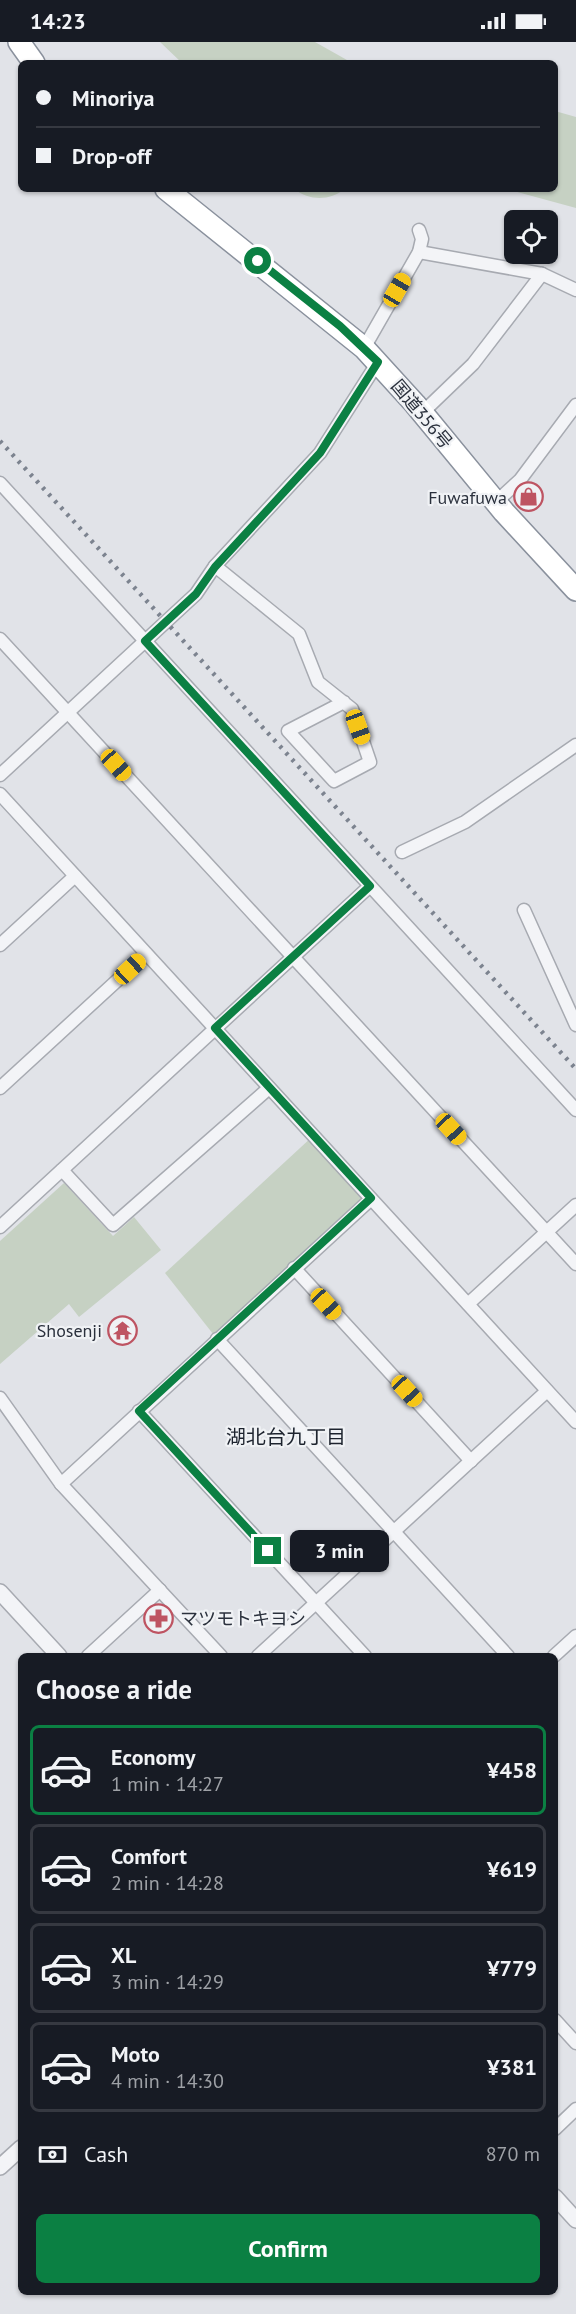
<!DOCTYPE html>
<html lang="en">
<head>
<meta charset="utf-8">
<style>
	body { margin:0; font-family:"PT Sans","Noto Sans JP",sans-serif; background:#242831; color:#f1f3f6; height:100vh; display:flex; flex-direction:column; font-size:22px; white-space:nowrap }
	* { box-sizing:border-box; margin:0 }
	p { font-size:20px; color:#9ea1a6 }
	.icon { flex:none; width:33px; height:33px; fill:none; stroke:currentColor; stroke-width:2; stroke-linecap:round; stroke-linejoin:round }
	.map { position:relative; flex:1; overflow:hidden }
	.details { position:absolute; left:18px; top:1611px; width:540px; height:642px; display:flex; flex-direction:column; background:#171b24; border-radius:9px; box-shadow:0 2px 4px #0004 }
	.details>* { flex:none }
	.top-card { position:absolute; left:18px; top:18px; width:540px; height:132px; border-radius:9px; box-shadow:0 2px 4px #0004; display:grid; align-content:center; height:132px; padding:0 18px; background:#171b24 }
	.tools { position:absolute; left:504px; top:168px; display:grid; gap:12px }
	.tools a { display:grid; place-items:center; width:54px; height:54px; border-radius:9px; background:#171b24; box-shadow:0 2px 4px #0004; font-size:30px }
	.end { position:absolute; width:27px; height:27px; margin:-14px; border:8px solid #0b8043; background:#fff; box-shadow:0 0 0 3px #fff }
	.from { border-radius:50% }
	.bubble { position:absolute; height:42px; border-radius:9px; background:#171b24; box-shadow:0 2px 4px #0004; font-size:20px; font-weight:600; line-height:42px; text-align:center }
	.car { position:absolute; width:18px; height:36px; margin:-18px -9px; border-radius:8px; box-shadow:0 0 4px 2px #0007; background:linear-gradient(#f5c518 24%,#345 0 40%,#f5c518 0 76%,#345 0 86%,#f5c518 0) }
	.top-card b { display:flex; align-items:center; gap:21px; height:57px; font-size:22px }
	.top-card b+b { border-top:2px solid #363941 }
	.top-card i { width:15px; height:15px; background:#f1f3f6 }
	ul { padding:0; list-style:none }
	li { display:flex; align-items:center; gap:18px; height:90px; margin:0 12px 9px; padding:0 6px; border:3px solid #363941; border-radius:9px }
	li div { flex:1 }
	li b { display:block; font-size:22px }
	li em { font-style:normal; font-weight:600 }
	li.active { border-color:#0b8043 }
	li>.icon { width:54px; height:54px; stroke-width:1.5 }
	h2 { padding:0 18px; font-size:27px; line-height:72px }
	.pay { display:flex; align-items:center; gap:15px; height:66px; padding:0 18px; font-size:22px }
	.pay p { margin-inline-start:auto }
	.primary-button { display:flex; gap:12px; margin-top:auto; padding:12px 18px }
	.primary-button a { flex:1; height:69px; border-radius:9px; background:#0b8043; color:#fff; font-size:24px; font-weight:600; line-height:69px; text-align:center }
	.status { display:flex; justify-content:space-between; align-items:center; height:42px; padding:0 30px; background:#171b24; direction:ltr }
	.status svg { height:16px; fill:currentColor }
	.map>svg:first-child { display:block }
	.green { fill:#c6d1c3 }
	.lines { fill:none; stroke-linecap:round; stroke-linejoin:round }
	.minor-casing { stroke:#a7aab1; stroke-width:15 }
	.tertiary-casing { stroke:#a7aab1; stroke-width:18 }
	.trunk-casing { stroke:#8a919d; stroke-width:24 }
	.minor { stroke:#f3f4f7; stroke-width:12 }
	.tertiary { stroke:#f3f4f7; stroke-width:15 }
	.trunk { stroke:#fff; stroke-width:21 }
	.rail { stroke:#7c838f; stroke-width:4.5; stroke-dasharray:3 6; stroke-linecap:butt }
	.route { stroke:#0b8043; stroke-width:8 }
	.labels { text-anchor:middle; dominant-baseline:central; stroke-width:4.5; stroke-linejoin:round; paint-order:stroke }
	.street-label { font-size:18px; fill:#2b313d; stroke:#f0f2f5 }
	.poi-label { font-size:18px; fill:#2b313d; stroke:#f0f2f5; text-anchor:end }
	.neighbourhood-label { font-size:20px; fill:#1d232e; stroke:#f0f2f5 }
</style>
</head>
<body>
<div class="status"><b>14:23</b><svg viewBox="0 0 49 12"><path d="M0 12V9h3v3zM5 12V6h3v6zM10 12V3h3v9zM15 12V0h3v12zM26 1h20v11H26zM47 4h2v5h-2z"/></svg></div>
<div class="map">
<svg width="576" height="2272" viewBox="0 0 576 2272">
	<rect width="100%" height="100%" fill="#e1e3e8"/>
	<g class="green">
		<path d="M160 0H315L347 18 358 21H182Z"/>
		<path d="M555 69 576 75V166L506 147H555Z"/>
		<path d="M294 147H345C329 159 310 159 294 147Z"/>
		<path d="M313 1094 371 1157 217 1297 165 1231Z"/>
		<path d="M64 1141 113 1194 134 1175 161 1208 79 1275 69 1262 0 1322V1199Z"/>
	</g>
	<g class="lines">
		<defs>
			<g id="minor">
				<path d="M419 210 542 232"/>
				<path d="M364 306 419 210 422 197 419 188"/>
				<path d="M422 371 473 322 542 232 576 248"/>
				<path d="M0 441 576 1068"/>
				<path d="M496 460 520 438 576 363"/>
				<path d="M215 524 299 592 318 640 352 667 370 720 334 739 288 689 344 660"/>
				<path d="M0 597 576 1222"/>
				<path d="M0 733 196 552 215 524 320 411 378 320"/>
				<path d="M0 752 576 1380"/>
				<path d="M402 810 465 780 576 703"/>
				<path d="M524 868 576 983"/>
				<path d="M0 903 75 834"/>
				<path d="M0 1046 146 912"/>
				<path d="M62 1128 113 1183 269 1046"/>
				<path d="M0 1185 370 844"/>
				<path d="M294 1226 471 1419"/>
				<path d="M468 1262 576 1163"/>
				<path d="M217 1297 508 1614"/>
				<path d="M0 1356 61 1442 221 1614"/>
				<path d="M139 1369 365 1614"/>
				<path d="M61 1442 371 1157"/>
				<path d="M88 1614 160 1548"/>
				<path d="M258 1614 547 1349"/>
				<path d="M554 1614 576 1594"/>
				<path d="M555 1978 576 2001"/>
				<path d="M555 2087 576 2067"/>
			</g>
			<g id="tertiary">
				<path d="M0 1550 59 1614"/>
				<path d="M0 2125 21 2106"/>
				<path d="M555 2155 576 2178"/>
			</g>
			<g id="trunk">
				<path d="M19 0 34 21"/>
				<path d="M166 147 364 306 415 362 504 470 576 548"/>
			</g>
		</defs>
		<use href="#minor" class="minor-casing"/>
		<use href="#tertiary" class="tertiary-casing"/>
		<use href="#trunk" class="trunk-casing"/>
		<use href="#minor" class="minor"/>
		<use href="#tertiary" class="tertiary"/>
		<use href="#trunk" class="trunk"/>
		<path class="rail" d="M0 399 576 1027"/>
	</g>
	<g class="lines">
		<path class="route" d="M258 219 340 284 378 320 320 411 215 525 196 552 145 599 370 844 215 986 371 1156 139 1369 268 1509"/>
	</g>
	<defs>
		<symbol id="shop-ring" viewBox="-11 -11 22 22"><circle r="9.5" fill="#f0f2f5" stroke="#be5462" stroke-width="1.5"/><path d="M-5-2.5h2.3a2.7 3.5 0 0 1 5.4 0H5L5.5 6h-11ZM-1.5-2.5h3a1.5 2.3 0 0 0-3 0Z" fill="#be5462"/></symbol>
		<symbol id="temple-ring" viewBox="-11 -11 22 22"><circle r="9.5" fill="#f0f2f5" stroke="#be5462" stroke-width="1.5"/><path d="M0-6L5-2H3V0L6.5 2.5H4V6H1.5V3h-3V6H-4V2.5H-6.5L-3 0V-2H-5Z" fill="#be5462"/></symbol>
		<symbol id="pharmacy-ring" viewBox="-11 -11 22 22"><circle r="9.5" fill="#f0f2f5" stroke="#be5462" stroke-width="1.5"/><path d="M-2-6h4v4h4v4h-4v4h-4v-4h-4v-4h4Z" fill="#be5462"/></symbol>
	</defs>
	<g fill-rule="evenodd">
		<use href="#shop-ring" x="512" y="438" width="33" height="33"/>
		<use href="#temple-ring" x="106" y="1272" width="33" height="33"/>
		<use href="#pharmacy-ring" x="142" y="1560" width="33" height="33"/>
	</g>
	<g class="labels">
		<g class="street-label">
			<text transform="translate(422 372) rotate(50)">国道356号</text>
		</g>
		<g class="poi-label">
			<text x="507" y="455">Fuwafuwa</text>
			<text x="102" y="1288">Shosenji</text>
			<text x="180" y="1576" text-anchor="start">マツモトキヨシ</text>
		</g>
		<g class="neighbourhood-label">
			<text x="286" y="1395">湖北台九丁目</text>
		</g>
	</g>
</svg>
<div class="tools">
<a><svg class="icon" aria-label="locate" viewBox="0 0 24 24"><circle cx="12" cy="12" r="6"/><path d="M12 2v4M12 18v4M2 12h4M18 12h4"/></svg></a>
</div>
<i class="end from" style="left:258px;top:219px"></i>
<i class="end" style="left:268px;top:1509px"></i>
<div class="bubble" style="left:290px;top:1488px;width:99px">3 min</div>
<i class="car" style="left:397px;top:248px;rotate:30deg"></i>
<i class="car" style="left:358px;top:685px;rotate:160deg"></i>
<i class="car" style="left:116px;top:723px;rotate:138deg"></i>
<i class="car" style="left:130px;top:927px;rotate:47deg"></i>
<i class="car" style="left:451px;top:1087px;rotate:137deg"></i>
<i class="car" style="left:326px;top:1262px;rotate:137deg"></i>
<i class="car" style="left:407px;top:1349px;rotate:137deg"></i>
<div class="top-card">
<b><i class="from"></i>Minoriya</b>
<b><i></i>Drop-off</b>
</div>
<section class="details">
<h2>Choose a ride</h2>
<ul>
<li class="active"><svg class="icon" aria-label="car" viewBox="0 0 24 24"><path d="M5 17H2v-5l4-1 3-4h7l3 4 3 1v5h-3M9 17h6M6 11h13"/><circle cx="7" cy="17" r="2"/><circle cx="17" cy="17" r="2"/></svg><div><b>Economy</b><p>1 min · 14:27</p></div><em>¥458</em></li>
<li><svg class="icon" aria-label="car" viewBox="0 0 24 24"><path d="M5 17H2v-5l4-1 3-4h7l3 4 3 1v5h-3M9 17h6M6 11h13"/><circle cx="7" cy="17" r="2"/><circle cx="17" cy="17" r="2"/></svg><div><b>Comfort</b><p>2 min · 14:28</p></div><em>¥619</em></li>
<li><svg class="icon" aria-label="car" viewBox="0 0 24 24"><path d="M5 17H2v-5l4-1 3-4h7l3 4 3 1v5h-3M9 17h6M6 11h13"/><circle cx="7" cy="17" r="2"/><circle cx="17" cy="17" r="2"/></svg><div><b>XL</b><p>3 min · 14:29</p></div><em>¥779</em></li>
<li><svg class="icon" aria-label="car" viewBox="0 0 24 24"><path d="M5 17H2v-5l4-1 3-4h7l3 4 3 1v5h-3M9 17h6M6 11h13"/><circle cx="7" cy="17" r="2"/><circle cx="17" cy="17" r="2"/></svg><div><b>Moto</b><p>4 min · 14:30</p></div><em>¥381</em></li>
</ul>
<div class="pay"><svg class="icon" aria-label="cash" viewBox="0 0 24 24"><path d="M3 7h18v10H3z"/><circle cx="12" cy="12" r="2"/></svg>Cash<p>870 m</p></div>
<div class="primary-button"><a>Confirm</a></div>
</section>
</div>
</body>
</html>
